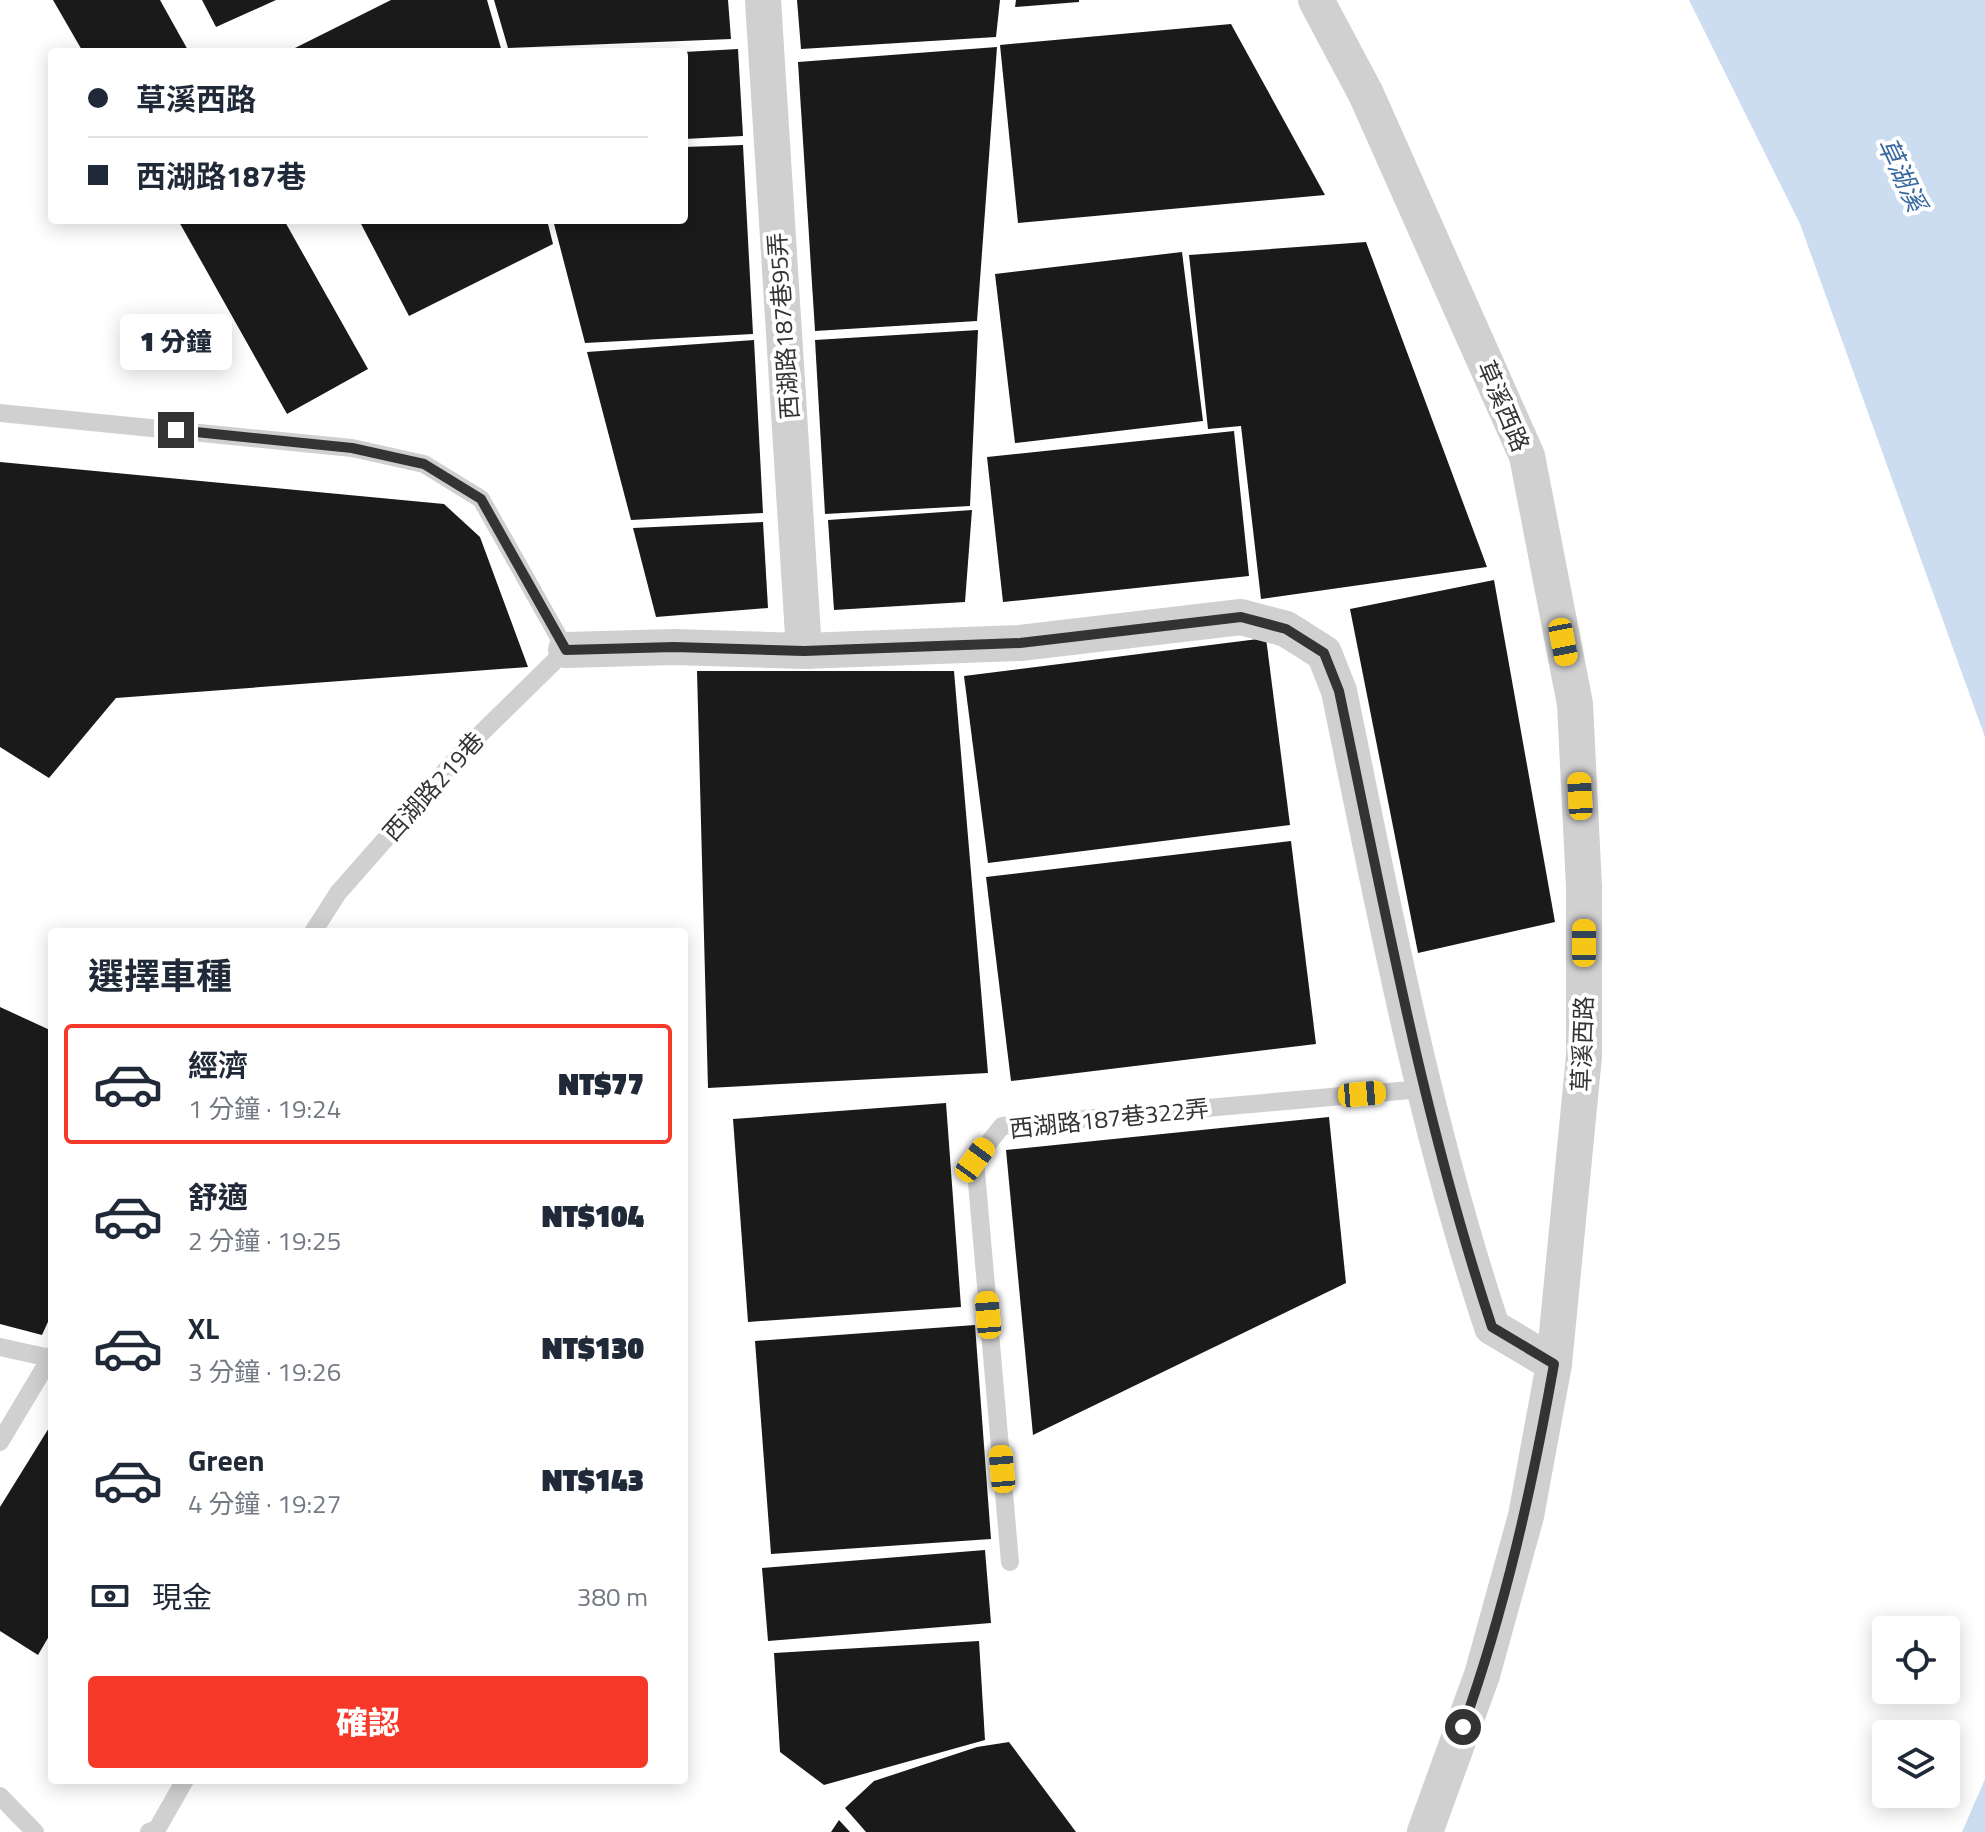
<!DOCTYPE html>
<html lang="zh-TW">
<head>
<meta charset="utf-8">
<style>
	body { margin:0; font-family:"Titillium Web","Noto Sans TC",sans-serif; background:#f2f2f3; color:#1f2937; height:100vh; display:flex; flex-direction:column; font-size:30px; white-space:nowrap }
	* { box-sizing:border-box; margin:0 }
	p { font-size:26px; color:#747a83 }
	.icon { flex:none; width:44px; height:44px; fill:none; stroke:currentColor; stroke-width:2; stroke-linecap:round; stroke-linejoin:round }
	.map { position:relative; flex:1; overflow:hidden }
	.sheet { position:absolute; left:48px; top:928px; width:640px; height:856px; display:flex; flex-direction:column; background:#fff; border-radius:8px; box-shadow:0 4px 20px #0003 }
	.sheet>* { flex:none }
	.banner { position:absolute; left:48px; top:48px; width:640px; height:176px; border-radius:8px; box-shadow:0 4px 20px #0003; display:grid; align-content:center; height:176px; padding:0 40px; background:#fff }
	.controls { position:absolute; left:1872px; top:1616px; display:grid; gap:16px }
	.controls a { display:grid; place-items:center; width:88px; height:88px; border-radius:8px; background:#fff; box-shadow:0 4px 20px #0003; font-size:40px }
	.end { position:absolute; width:36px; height:36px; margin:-18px; border:10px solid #333; background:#fff; box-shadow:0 0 0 4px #fff }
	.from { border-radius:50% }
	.bubble { position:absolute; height:56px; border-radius:8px; background:#fff; box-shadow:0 4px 20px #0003; font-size:26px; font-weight:800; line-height:56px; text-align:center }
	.car { position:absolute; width:24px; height:48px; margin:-24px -12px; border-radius:10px; box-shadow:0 0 6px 2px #0007; background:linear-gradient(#f5c518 24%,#345 0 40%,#f5c518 0 76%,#345 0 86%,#f5c518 0) }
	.banner b { display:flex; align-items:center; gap:28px; height:76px; font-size:30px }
	.banner b+b { border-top:2px solid #e0e1e3 }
	.banner i { width:20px; height:20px; background:#1f2937 }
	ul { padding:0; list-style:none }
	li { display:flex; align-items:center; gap:24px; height:120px; margin:0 16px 12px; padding:0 24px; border:4px solid transparent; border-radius:8px }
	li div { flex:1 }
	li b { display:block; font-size:30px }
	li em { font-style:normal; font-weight:800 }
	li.selected { border-color:#f63829 }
	li>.icon { width:72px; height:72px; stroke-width:1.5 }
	h2 { padding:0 40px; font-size:36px; line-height:96px }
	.pay { display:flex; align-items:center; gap:20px; height:88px; padding:0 40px; font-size:30px }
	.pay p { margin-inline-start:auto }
	.cta { display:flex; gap:16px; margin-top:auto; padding:16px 40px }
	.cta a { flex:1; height:92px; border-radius:8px; background:#f63829; color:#fff; font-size:32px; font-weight:800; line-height:92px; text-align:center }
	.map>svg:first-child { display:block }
	.water { fill:#ccddf1 }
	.building { fill:#1a1a1a }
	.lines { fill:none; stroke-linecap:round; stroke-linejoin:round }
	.lane { stroke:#d0d0d0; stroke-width:18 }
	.street { stroke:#d0d0d0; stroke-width:36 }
	.route { stroke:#333; stroke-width:10 }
	.labels { text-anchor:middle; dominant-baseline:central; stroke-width:8; stroke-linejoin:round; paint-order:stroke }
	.street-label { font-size:24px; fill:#333; stroke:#fff }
	.water-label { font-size:26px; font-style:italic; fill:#37689f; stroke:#fff }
</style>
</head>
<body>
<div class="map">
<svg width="1985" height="1832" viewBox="0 0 1985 1832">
	<rect width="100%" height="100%" fill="#fff"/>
	<g class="water">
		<path d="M1689 0H1985V737L1800 224Z"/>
		<path d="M1985 1779V1832H1962Z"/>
	</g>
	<g class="building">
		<path d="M53 0H160L189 52H83Z"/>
		<path d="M202 0H276L216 27Z"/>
		<path d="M391 0H487L502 52H287Z"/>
		<path d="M494 0H728L731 39 508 48Z"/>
		<path d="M797 0H1000L996 37 801 49Z"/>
		<path d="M1016 0H1079V2L1015 7Z"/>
		<path d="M1231 24 1325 195 1018 223 1000 45Z"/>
		<path d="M997 47 977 321 815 331 798 62Z"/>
		<path d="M738 49 743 136 684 139V52Z"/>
		<path d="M743 145 753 334 585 343 553 220H684V147Z"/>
		<path d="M178 220H284L368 369 287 414Z"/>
		<path d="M359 220H547L553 244 409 316Z"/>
		<path d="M1366 242 1487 567 1261 599 1241 426 1208 429 1189 255Z"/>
		<path d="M1182 252 1203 421 1015 443 995 274Z"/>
		<path d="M978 330 970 506 825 514 815 340Z"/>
		<path d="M754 340 763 513 631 520 587 352Z"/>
		<path d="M1234 431 1249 576 1003 602 987 457Z"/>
		<path d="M0 462 444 504 480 537 528 667 116 698 49 778 0 747Z"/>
		<path d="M972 510 965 602 834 610 828 520Z"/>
		<path d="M763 522 768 608 656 617 633 528Z"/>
		<path d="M1494 580 1555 922 1418 953 1350 609Z"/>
		<path d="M1266 638 1290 825 988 863 964 676Z"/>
		<path d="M697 671H954L988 1073 708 1088Z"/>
		<path d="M1291 841 1316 1044 1011 1081 986 877Z"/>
		<path d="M0 1007 52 1031V1313L42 1335 0 1324Z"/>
		<path d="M946 1103 961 1307 748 1322 733 1119Z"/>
		<path d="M1329 1117 1346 1283 1033 1435 1006 1150Z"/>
		<path d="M975 1325 991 1539 771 1554 755 1341Z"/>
		<path d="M52 1423V1631L38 1655 0 1631V1507Z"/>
		<path d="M985 1550 991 1623 768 1641 762 1568Z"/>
		<path d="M979 1641 985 1740 824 1785 780 1752 774 1653Z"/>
		<path d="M1009 1742 1076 1832H866L845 1808 874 1781 977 1747Z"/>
		<path d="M839 1820 850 1832H831Z"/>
	</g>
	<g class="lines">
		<g class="lane">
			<path d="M0 413 352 448 424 464 481 499 566 650 461 753 338 893 313 932"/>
			<path d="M0 1347 50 1358"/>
			<path d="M0 1442 52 1355"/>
			<path d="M1010 1562 975 1160 1002 1126 1422 1089"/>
			<path d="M0 1796 35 1832"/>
			<path d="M149 1832 157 1829 185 1780"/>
		</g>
		<g class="street">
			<path d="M763 0 804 651"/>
			<path d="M1316 0 1366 94 1527 456 1575 704 1584 887V1056L1554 1364 1526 1516 1482 1675 1425 1832"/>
			<path d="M566 650 674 647 804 651 1020 643 1241 617 1286 629 1324 653 1339 691C1383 905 1423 1119 1492 1327L1554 1364"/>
		</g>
	</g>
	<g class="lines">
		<path class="route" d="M176 430 352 448 424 464 481 499 566 650 674 647 804 651 1020 643 1241 617 1286 629 1324 653 1339 691C1384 905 1423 1119 1492 1327L1554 1364C1532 1488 1505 1609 1463 1727"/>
	</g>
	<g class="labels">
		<g class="street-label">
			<text transform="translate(783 326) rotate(-94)">西湖路187巷95弄</text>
			<text transform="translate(1504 406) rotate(67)">草溪西路</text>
			<text transform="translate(433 786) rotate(-48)">西湖路219巷</text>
			<text transform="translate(1582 1044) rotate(-88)">草溪西路</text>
			<text transform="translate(1109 1118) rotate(-6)">西湖路187巷322弄</text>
		</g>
		<g class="water-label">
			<text transform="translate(1902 174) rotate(65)">草湖溪</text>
		</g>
	</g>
</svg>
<div class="controls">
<a><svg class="icon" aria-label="locate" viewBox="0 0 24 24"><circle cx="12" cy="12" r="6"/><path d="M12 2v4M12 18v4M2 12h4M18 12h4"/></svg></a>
<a><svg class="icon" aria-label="layers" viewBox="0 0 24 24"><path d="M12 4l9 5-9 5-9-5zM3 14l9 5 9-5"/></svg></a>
</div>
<i class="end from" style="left:1463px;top:1727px"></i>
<i class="end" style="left:176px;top:430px"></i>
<div class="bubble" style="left:120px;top:314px;width:112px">1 分鐘</div>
<i class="car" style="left:1563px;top:642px;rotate:169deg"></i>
<i class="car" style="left:1580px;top:796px;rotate:357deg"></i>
<i class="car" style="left:1584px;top:943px;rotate:0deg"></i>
<i class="car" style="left:1362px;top:1094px;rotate:85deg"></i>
<i class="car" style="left:975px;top:1160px;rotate:36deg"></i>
<i class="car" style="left:988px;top:1315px;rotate:355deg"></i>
<i class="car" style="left:1002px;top:1469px;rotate:355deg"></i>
<div class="banner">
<b><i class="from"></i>草溪西路</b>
<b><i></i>西湖路187巷</b>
</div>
<section class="sheet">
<h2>選擇車種</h2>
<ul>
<li class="selected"><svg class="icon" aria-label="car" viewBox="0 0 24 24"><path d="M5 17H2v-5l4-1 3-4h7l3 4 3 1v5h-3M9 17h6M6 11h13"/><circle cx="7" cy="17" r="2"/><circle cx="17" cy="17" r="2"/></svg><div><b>經濟</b><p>1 分鐘 · 19:24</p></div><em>NT$77</em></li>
<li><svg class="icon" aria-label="car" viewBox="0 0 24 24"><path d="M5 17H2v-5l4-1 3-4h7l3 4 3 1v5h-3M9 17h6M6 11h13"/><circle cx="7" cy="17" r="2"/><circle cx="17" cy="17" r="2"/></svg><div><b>舒適</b><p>2 分鐘 · 19:25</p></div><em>NT$104</em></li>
<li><svg class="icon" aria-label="car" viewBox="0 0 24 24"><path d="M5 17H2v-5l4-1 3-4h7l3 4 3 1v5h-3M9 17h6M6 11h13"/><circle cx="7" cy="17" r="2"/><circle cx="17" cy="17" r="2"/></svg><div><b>XL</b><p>3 分鐘 · 19:26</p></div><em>NT$130</em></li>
<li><svg class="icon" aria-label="car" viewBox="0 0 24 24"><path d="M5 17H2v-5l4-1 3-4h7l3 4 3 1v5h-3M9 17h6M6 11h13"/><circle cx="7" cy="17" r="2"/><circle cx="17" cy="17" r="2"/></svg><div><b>Green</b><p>4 分鐘 · 19:27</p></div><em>NT$143</em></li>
</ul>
<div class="pay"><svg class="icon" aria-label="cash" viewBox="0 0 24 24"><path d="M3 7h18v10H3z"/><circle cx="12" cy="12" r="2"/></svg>現金<p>380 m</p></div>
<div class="cta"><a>確認</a></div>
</section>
</div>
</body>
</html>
